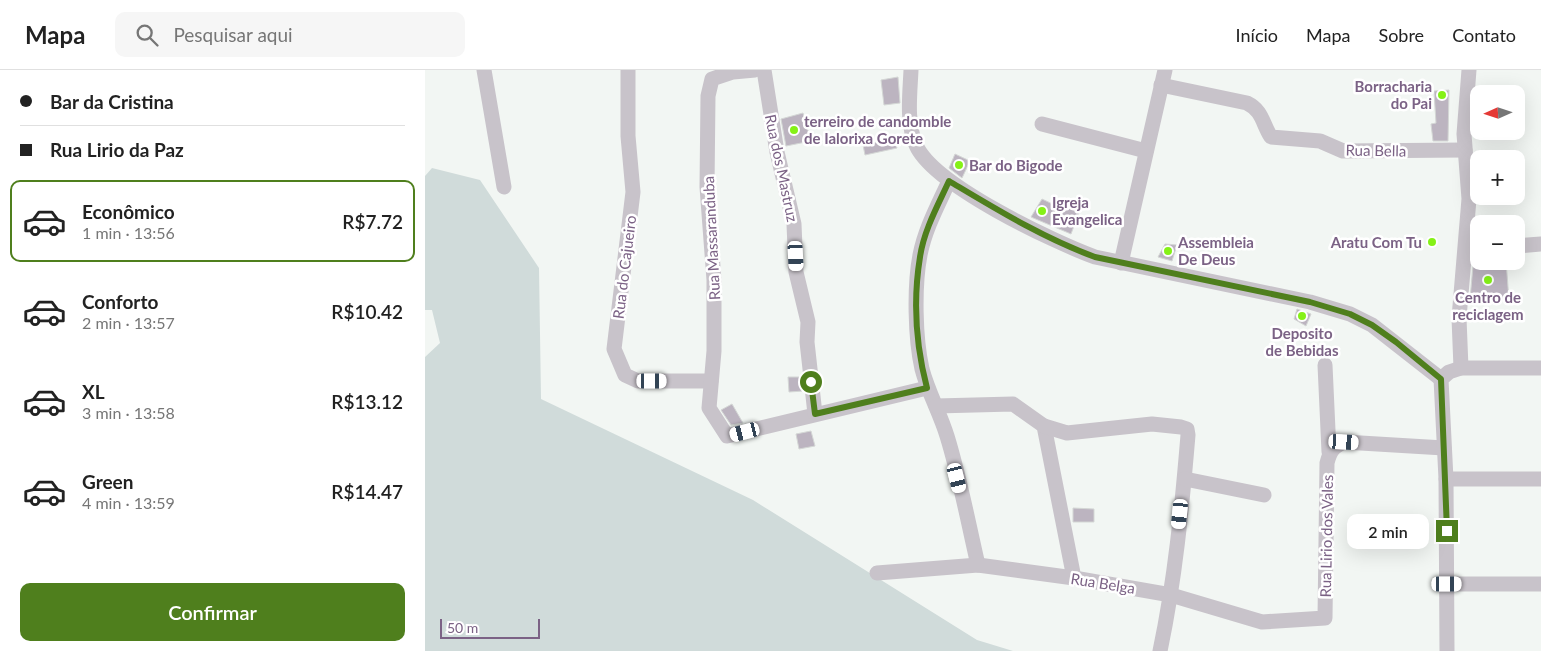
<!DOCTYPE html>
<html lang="pt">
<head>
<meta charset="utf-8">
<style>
	body { margin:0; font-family:Lato,sans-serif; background:#f6f6f6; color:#222; height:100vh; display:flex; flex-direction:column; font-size:19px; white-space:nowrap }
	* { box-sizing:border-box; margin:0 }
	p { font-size:16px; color:#767676 }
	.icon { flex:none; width:28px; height:28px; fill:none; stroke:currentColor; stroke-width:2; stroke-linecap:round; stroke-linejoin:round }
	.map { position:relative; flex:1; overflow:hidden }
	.sheet { display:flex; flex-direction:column; background:#fff; width:425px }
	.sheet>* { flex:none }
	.hud { display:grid; align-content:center; height:110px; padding:0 20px; background:#fff }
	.needle { width:32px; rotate:267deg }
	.fabs { position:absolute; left:1045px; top:15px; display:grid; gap:10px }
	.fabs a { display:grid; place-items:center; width:55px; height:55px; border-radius:10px; background:#fff; box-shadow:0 5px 20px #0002; font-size:25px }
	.scale { position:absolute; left:15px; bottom:12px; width:100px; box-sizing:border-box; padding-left:5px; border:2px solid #7b6285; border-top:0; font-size:14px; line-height:18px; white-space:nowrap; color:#7b6285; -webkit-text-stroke:4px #fff; paint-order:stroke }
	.end { position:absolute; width:22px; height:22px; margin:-11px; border:6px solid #4f7f1d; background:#fff; box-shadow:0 0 0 2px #fff }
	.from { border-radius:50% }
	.bubble { position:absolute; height:35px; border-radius:10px; background:#fff; box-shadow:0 5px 20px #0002; font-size:16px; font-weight:600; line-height:35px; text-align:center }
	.car { position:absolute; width:15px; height:30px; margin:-15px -8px; border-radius:6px; box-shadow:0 0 4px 1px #0007; background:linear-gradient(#fff 24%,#345 0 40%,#fff 0 76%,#345 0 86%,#fff 0) }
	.hud b { display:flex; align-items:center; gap:18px; height:48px; font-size:19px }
	.hud b+b { border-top:1px solid #e0e0e0 }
	.hud i { width:12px; height:12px; background:#222 }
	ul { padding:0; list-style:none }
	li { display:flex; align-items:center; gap:15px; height:82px; margin:0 10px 8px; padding:0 10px; border:2px solid transparent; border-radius:10px }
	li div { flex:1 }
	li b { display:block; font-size:19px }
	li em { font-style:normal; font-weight:600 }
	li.current { border-color:#4f7f1d }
	li>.icon { width:45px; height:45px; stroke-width:1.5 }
	.cta { display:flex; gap:10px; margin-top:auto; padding:10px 20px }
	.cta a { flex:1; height:58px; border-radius:10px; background:#4f7f1d; color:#fff; font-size:20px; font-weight:600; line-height:58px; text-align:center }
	header { display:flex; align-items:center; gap:30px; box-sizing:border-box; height:70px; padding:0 25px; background:#fff; border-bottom:1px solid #e0e0e0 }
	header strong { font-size:24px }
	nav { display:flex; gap:28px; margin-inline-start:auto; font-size:18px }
	.search { width:350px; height:45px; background:#f6f6f6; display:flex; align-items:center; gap:12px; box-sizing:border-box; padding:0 18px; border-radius:10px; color:#767676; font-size:19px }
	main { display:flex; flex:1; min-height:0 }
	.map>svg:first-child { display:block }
	.green { fill:#d0dbda }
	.building { fill:#bcb4c0; stroke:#d4d7d5 }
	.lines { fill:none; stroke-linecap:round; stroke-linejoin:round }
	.street { stroke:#c8c3ca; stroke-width:15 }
	.route { stroke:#4f7f1d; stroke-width:6 }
	.poi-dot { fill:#85f117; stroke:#fff; stroke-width:2 }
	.labels { text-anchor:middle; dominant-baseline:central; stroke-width:5; stroke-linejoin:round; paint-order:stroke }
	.poi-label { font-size:15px; font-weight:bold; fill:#7b6285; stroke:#fff; text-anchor:start }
	.street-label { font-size:15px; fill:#7b6285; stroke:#fff }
</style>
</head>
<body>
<header>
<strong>Mapa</strong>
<div class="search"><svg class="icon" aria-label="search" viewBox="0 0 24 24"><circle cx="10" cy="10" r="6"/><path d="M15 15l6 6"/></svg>Pesquisar aqui</div>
<nav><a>Início</a><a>Mapa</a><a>Sobre</a><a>Contato</a></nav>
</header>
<main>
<section class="sheet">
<div class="hud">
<b><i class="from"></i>Bar da Cristina</b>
<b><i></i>Rua Lirio da Paz</b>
</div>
<ul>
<li class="current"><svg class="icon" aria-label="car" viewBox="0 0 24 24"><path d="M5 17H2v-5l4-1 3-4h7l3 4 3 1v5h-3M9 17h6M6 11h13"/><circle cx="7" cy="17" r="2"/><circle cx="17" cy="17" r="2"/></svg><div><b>Econômico</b><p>1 min · 13:56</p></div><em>R$7.72</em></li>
<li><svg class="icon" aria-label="car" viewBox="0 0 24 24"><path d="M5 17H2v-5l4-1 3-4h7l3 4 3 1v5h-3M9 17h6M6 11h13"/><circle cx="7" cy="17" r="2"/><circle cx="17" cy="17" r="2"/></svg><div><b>Conforto</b><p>2 min · 13:57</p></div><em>R$10.42</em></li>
<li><svg class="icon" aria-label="car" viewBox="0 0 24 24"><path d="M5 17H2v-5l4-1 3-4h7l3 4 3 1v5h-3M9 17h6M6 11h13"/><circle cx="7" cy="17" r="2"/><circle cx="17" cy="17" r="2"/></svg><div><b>XL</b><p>3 min · 13:58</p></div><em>R$13.12</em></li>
<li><svg class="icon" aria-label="car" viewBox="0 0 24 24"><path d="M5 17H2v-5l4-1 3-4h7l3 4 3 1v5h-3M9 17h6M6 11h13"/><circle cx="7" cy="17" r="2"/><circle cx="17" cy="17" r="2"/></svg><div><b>Green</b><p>4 min · 13:59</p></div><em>R$14.47</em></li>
</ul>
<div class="cta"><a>Confirmar</a></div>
</section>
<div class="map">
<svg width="1116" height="581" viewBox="0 0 1116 581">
	<rect width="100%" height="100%" fill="#f2f6f3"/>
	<path class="green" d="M7 98 55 110 114 198 116 329 328 430 552 570 588 581H0V287L15 273 7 240H0V106Z"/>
	<g class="building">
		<path d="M473 7 475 33 459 35 456 10Z"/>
		<path d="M1024 20 1023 71H1008L1006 54 1011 53 1009 21Z"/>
		<path d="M378 43 386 71 361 76 356 49Z"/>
		<path d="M469 69 472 78 440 85 438 75Z"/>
		<path d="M530 84 545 91 537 108 524 98Z"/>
		<path d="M641 128 656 137 646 164 606 147 617 129 636 138Z"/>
		<path d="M740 174 752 175 747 191 733 187Z"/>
		<path d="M1054 184V191H1081L1084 230 1045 229 1049 185Z"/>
		<path d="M872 239 886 244 881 256 869 249Z"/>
		<path d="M363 307H376L378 321 364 322Z"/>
		<path d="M307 334 318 353 306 355 296 340Z"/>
		<path d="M386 361 390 376 374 379 371 364Z"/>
		<path d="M648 438 669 439V452H648Z"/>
	</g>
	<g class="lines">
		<g class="street">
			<path d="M59 0 79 117"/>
			<path d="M203 0V66L208 122 189 279 200 305 213 311H286"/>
			<path d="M330 0 308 2 287 9 283 26 282 117 289 210V281L284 338 302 366 502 318"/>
			<path d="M339 0 352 82 369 154 371 202 383 252 382 272 390 344"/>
			<path d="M486 0C485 24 481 52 491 75 508 115 629 172 670 187L885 232 925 244 947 255 1016 309"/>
			<path d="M736 15 822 33C838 41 837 53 846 67L895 71 918 81 1040 80"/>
			<path d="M617 54 721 81"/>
			<path d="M524 111C513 135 500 159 495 185 489 216 490 268 497 299 503 322 515 343 522 366 535 408 543 452 553 495"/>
			<path d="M1091 176 1116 174"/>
			<path d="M696 193 740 0"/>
			<path d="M900 295 904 382"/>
			<path d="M1036 298 1034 248 1044 129 1039 64 1044 0"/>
			<path d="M511 336 588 334 619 356 649 508"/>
			<path d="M619 356 642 363 727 354 756 357 762 359 763 365C757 437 750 510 735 581"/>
			<path d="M760 409 839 425"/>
			<path d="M1021 409H1116"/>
			<path d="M452 503 553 495 649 508 746 525 837 552 900 548 902 393C905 381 908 377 919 372L1019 378"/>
			<path d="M1022 514H1116"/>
			<path d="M1022 581 1021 409 1016 309 1024 302 1036 298H1116"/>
		</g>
	</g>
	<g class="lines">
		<path class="route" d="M386 312 390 344 502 318C491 276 488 230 495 187 499 160 513 135 524 111 571 139 618 168 670 187L885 232 925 244 947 255 971 272 1016 309 1022 461"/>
	</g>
	<g class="poi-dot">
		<circle cx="1017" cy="25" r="5"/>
		<circle cx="369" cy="60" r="5"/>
		<circle cx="534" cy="95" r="5"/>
		<circle cx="617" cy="141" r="5"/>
		<circle cx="1007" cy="172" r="5"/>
		<circle cx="743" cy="181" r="5"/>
		<circle cx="1063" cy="210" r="5"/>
		<circle cx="877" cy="246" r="5"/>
	</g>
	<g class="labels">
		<g class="poi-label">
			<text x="1007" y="16" text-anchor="end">Borracharia<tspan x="1007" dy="17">do Pai</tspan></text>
			<text x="379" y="51">terreiro de candomble<tspan x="379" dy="17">de Ialorixa Gorete</tspan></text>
			<text x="544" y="95">Bar do Bigode</text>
			<text x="627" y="132">Igreja<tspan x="627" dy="17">Evangelica</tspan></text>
			<text x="753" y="172">Assembleia<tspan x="753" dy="17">De Deus</tspan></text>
			<text x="997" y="172" text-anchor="end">Aratu Com Tu</text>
			<text x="1063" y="227" text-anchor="middle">Centro de<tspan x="1063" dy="17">reciclagem</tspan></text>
			<text x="877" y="263" text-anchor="middle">Deposito<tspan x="877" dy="17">de Bebidas</tspan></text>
		</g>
		<g class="street-label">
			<text transform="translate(951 80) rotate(1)">Rua Bella</text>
			<text transform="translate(357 98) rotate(78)">Rua dos Mastruz</text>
			<text transform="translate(286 168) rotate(-93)">Rua Massaranduba</text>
			<text transform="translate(199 197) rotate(-83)">Rua do Cajueiro</text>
			<text transform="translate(901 466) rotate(-89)">Rua Lirio dos Vales</text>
			<text transform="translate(678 513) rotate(9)">Rua Belga</text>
		</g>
	</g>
</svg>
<div class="fabs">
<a><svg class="needle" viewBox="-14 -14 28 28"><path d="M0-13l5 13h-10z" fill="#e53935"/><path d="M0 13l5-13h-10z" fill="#767676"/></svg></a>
<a>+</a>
<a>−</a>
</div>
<div class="scale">50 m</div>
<i class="end from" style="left:386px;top:312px"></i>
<i class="end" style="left:1022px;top:461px"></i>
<div class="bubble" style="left:922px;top:444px;width:82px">2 min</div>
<i class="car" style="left:371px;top:186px;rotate:177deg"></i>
<i class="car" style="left:227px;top:311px;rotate:90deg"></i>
<i class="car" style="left:320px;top:362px;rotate:256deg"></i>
<i class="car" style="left:919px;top:372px;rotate:93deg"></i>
<i class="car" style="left:532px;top:408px;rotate:166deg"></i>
<i class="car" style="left:755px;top:444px;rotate:186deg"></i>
<i class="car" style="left:1022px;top:514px;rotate:90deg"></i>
</div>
</main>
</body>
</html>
